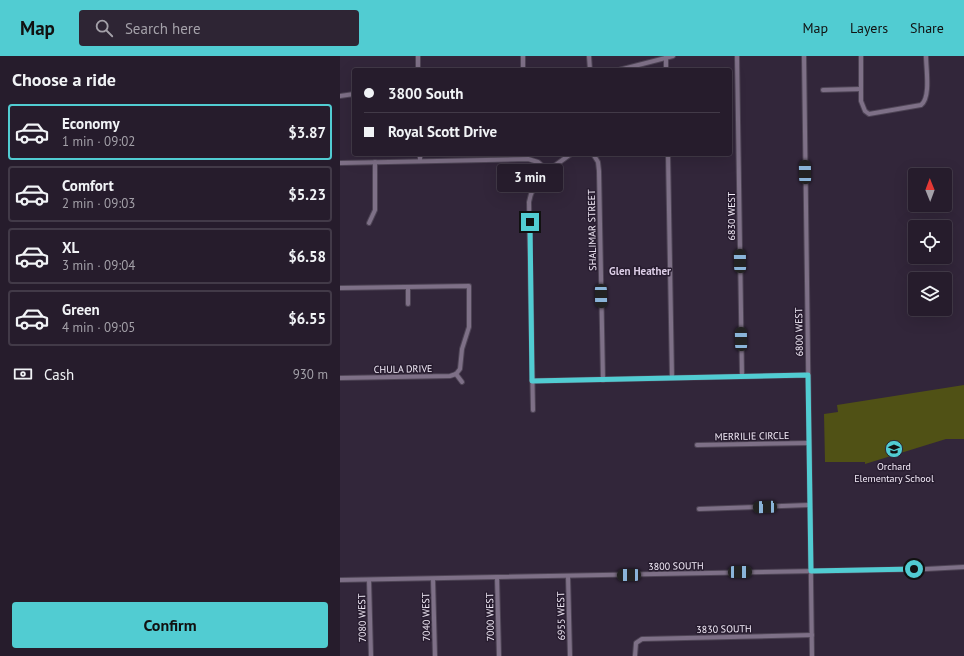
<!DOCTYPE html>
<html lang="en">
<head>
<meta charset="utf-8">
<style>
	body { margin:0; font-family:"PT Sans",sans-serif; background:#2e2534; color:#f1f3f6; height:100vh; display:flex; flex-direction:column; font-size:15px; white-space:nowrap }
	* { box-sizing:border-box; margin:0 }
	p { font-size:13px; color:#a4a1a9 }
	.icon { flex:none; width:22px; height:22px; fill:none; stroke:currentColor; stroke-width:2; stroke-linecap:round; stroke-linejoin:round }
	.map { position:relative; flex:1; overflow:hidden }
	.panel { display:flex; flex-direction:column; background:#261c2c; width:340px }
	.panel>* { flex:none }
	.top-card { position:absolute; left:12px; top:12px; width:380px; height:88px; border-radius:4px; box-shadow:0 4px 16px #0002,0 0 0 1px #423a48; display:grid; align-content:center; height:88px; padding:0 12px; background:#261c2c }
	.needle { width:26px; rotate:359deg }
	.tools { position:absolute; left:568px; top:112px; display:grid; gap:8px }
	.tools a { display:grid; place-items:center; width:44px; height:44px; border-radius:4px; background:#261c2c; box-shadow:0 4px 16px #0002,0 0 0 1px #423a48; font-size:20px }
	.end { position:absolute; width:18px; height:18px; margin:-9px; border:5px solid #51ccd2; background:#111; box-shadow:0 0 0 2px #111 }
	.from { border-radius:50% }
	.bubble { position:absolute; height:28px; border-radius:4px; background:#261c2c; box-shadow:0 4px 16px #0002,0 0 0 1px #423a48; font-size:13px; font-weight:700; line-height:28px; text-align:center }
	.car { position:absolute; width:12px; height:24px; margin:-12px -6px; border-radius:5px; box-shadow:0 0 3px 1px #0007; background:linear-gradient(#222 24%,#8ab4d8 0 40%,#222 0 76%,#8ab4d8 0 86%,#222 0) }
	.top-card b { display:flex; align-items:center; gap:14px; height:38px; font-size:15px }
	.top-card b+b { border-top:1px solid #423a48 }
	.top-card i { width:10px; height:10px; background:#f1f3f6 }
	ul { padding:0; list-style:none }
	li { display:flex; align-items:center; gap:12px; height:56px; margin:0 8px 6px; padding:0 4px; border:2px solid #423a48; border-radius:4px }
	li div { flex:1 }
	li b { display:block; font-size:15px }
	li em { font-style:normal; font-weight:700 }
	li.on { border-color:#51ccd2 }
	li>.icon { width:36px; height:36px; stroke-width:1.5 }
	h2 { padding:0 12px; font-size:18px; line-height:48px }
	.pay { display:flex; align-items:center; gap:10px; height:44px; padding:0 12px; font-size:15px }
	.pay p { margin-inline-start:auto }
	.primary-button { display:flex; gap:8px; margin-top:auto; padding:8px 12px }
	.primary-button a { flex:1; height:46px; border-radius:4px; background:#51ccd2; color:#111; font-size:16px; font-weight:700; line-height:46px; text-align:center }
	header { display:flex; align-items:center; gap:24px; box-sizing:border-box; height:56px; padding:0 20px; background:#51ccd2; color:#111 }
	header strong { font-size:19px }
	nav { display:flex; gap:22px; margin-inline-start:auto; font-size:14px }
	.search { width:280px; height:36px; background:#2e2534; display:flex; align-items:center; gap:10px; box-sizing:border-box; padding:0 14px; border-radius:4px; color:#a4a1a9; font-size:15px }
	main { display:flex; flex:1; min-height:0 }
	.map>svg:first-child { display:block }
	.grass { fill:#505115 }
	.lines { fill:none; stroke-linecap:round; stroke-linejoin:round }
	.street-casing { stroke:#4e4455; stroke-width:6 }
	.street { stroke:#7e7087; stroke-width:4 }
	.route { stroke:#51ccd2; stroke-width:5 }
	.labels { text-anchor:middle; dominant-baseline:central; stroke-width:3; stroke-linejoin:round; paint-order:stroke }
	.street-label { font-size:10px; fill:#f4ecf9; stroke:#281d30 }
	.poi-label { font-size:10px; fill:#f4ecf9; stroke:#281d30 }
	.neighbourhood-label { font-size:11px; font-weight:bold; fill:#dbcce5; stroke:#281d30 }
</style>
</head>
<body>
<header>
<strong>Map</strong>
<div class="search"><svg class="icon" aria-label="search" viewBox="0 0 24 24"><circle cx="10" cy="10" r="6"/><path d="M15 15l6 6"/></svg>Search here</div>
<nav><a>Map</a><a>Layers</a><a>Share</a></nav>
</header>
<main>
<section class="panel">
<h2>Choose a ride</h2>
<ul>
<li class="on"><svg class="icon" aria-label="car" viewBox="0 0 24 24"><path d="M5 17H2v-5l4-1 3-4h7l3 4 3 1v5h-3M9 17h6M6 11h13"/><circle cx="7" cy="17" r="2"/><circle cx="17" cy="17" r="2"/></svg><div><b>Economy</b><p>1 min · 09:02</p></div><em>$3.87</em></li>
<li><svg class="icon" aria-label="car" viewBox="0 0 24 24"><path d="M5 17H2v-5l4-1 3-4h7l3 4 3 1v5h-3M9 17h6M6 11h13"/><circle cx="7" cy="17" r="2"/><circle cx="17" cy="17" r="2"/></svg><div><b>Comfort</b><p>2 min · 09:03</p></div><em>$5.23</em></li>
<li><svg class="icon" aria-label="car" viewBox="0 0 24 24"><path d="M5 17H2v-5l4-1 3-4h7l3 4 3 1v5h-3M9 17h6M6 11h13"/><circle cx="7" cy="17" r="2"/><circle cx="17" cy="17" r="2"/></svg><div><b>XL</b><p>3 min · 09:04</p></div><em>$6.58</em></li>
<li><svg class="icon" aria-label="car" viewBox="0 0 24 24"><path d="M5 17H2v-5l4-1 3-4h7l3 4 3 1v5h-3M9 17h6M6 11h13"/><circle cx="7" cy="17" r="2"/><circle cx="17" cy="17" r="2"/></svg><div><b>Green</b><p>4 min · 09:05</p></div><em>$6.55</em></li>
</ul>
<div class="pay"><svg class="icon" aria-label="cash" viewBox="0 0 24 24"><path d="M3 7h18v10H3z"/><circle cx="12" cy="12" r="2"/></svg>Cash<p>930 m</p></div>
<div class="primary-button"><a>Confirm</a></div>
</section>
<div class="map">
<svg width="624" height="600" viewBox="0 0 624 600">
	<rect width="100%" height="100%" fill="#32263a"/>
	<path class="grass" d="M624 329V383H606L525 408V406H485L484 358 498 356 497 349Z"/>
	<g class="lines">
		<defs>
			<g id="street">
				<path d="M78 0V14"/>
				<path d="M183 0V14"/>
				<path d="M249 0 250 14"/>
				<path d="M326 0V14"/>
				<path d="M397 0 402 320"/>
				<path d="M464 0 472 600"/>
				<path d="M521 0V45L525 55 529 58 581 49C591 42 586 12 586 0"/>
				<path d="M279 14 333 0"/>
				<path d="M483 34 521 33"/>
				<path d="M0 40 14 38"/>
				<path d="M80 98V105"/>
				<path d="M253 98 258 106 259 115 263 324"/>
				<path d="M328 98 332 322"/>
				<path d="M0 107 188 103 198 106 208 115"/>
				<path d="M29 167 35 154V106"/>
				<path d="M68 231V248"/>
				<path d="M0 232 129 230V271L122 293 120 313 116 318"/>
				<path d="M116 318 122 326"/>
				<path d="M0 322 110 320 116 318"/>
				<path d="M192 325 468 319"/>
				<path d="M193 354 189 146C193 122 213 111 231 98"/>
				<path d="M357 389 468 387"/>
				<path d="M359 453 469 449"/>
				<path d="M228 520 230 600"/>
				<path d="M157 521 159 600"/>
				<path d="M93 523 95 600"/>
				<path d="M0 524 586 513 624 511"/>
				<path d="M29 524 31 600"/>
				<path d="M295 600 296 587 302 583 472 579"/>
			</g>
		</defs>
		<use href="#street" class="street-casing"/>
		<use href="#street" class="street"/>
	</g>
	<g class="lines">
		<path class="route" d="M190 166 192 325 468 319 471 515 574 513"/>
	</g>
	<defs>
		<symbol id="school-disc" viewBox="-11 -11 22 22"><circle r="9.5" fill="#51ccd2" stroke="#281d30"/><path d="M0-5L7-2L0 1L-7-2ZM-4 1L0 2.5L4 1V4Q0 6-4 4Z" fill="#111"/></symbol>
	</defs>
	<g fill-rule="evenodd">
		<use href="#school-disc" x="544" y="383" width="20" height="20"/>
	</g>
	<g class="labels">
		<g class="street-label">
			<text transform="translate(391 160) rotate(-90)">6830 WEST</text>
			<text transform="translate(252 174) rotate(-91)">SHALIMAR STREET</text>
			<text transform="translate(459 276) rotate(-91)">6800 WEST</text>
			<text transform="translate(63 313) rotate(-1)">CHULA DRIVE</text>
			<text transform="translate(412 380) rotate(-1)">MERRILIE CIRCLE</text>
			<text transform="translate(336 510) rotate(-1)">3800 SOUTH</text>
			<text transform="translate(221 560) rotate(-91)">6955 WEST</text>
			<text transform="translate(86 561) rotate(-91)">7040 WEST</text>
			<text transform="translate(150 561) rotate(-91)">7000 WEST</text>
			<text transform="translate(22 562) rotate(-91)">7080 WEST</text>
			<text transform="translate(384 573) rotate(-1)">3830 SOUTH</text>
		</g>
		<g class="poi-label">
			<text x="554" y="410">Orchard<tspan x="554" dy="12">Elementary School</tspan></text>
		</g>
		<g class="neighbourhood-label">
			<text x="300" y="215">Glen Heather</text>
		</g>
	</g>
</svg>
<div class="tools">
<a><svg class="needle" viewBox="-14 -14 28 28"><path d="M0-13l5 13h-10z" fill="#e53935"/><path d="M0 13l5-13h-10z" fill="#a4a1a9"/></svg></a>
<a><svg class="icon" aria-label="locate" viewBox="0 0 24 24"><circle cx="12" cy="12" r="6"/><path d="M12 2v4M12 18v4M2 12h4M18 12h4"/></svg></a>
<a><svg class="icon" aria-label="layers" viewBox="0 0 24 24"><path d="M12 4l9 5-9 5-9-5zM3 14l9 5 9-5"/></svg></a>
</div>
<i class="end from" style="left:574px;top:513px"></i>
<i class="end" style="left:190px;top:166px"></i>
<div class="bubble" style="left:157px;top:108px;width:66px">3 min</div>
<i class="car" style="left:465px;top:116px;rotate:359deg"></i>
<i class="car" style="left:400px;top:205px;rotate:359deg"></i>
<i class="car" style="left:261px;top:240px;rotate:179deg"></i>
<i class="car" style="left:401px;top:283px;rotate:359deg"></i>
<i class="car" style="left:425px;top:451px;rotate:268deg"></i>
<i class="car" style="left:400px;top:516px;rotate:89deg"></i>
<i class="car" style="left:289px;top:519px;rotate:269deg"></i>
<div class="top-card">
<b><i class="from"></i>3800 South</b>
<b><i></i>Royal Scott Drive</b>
</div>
</div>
</main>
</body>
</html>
